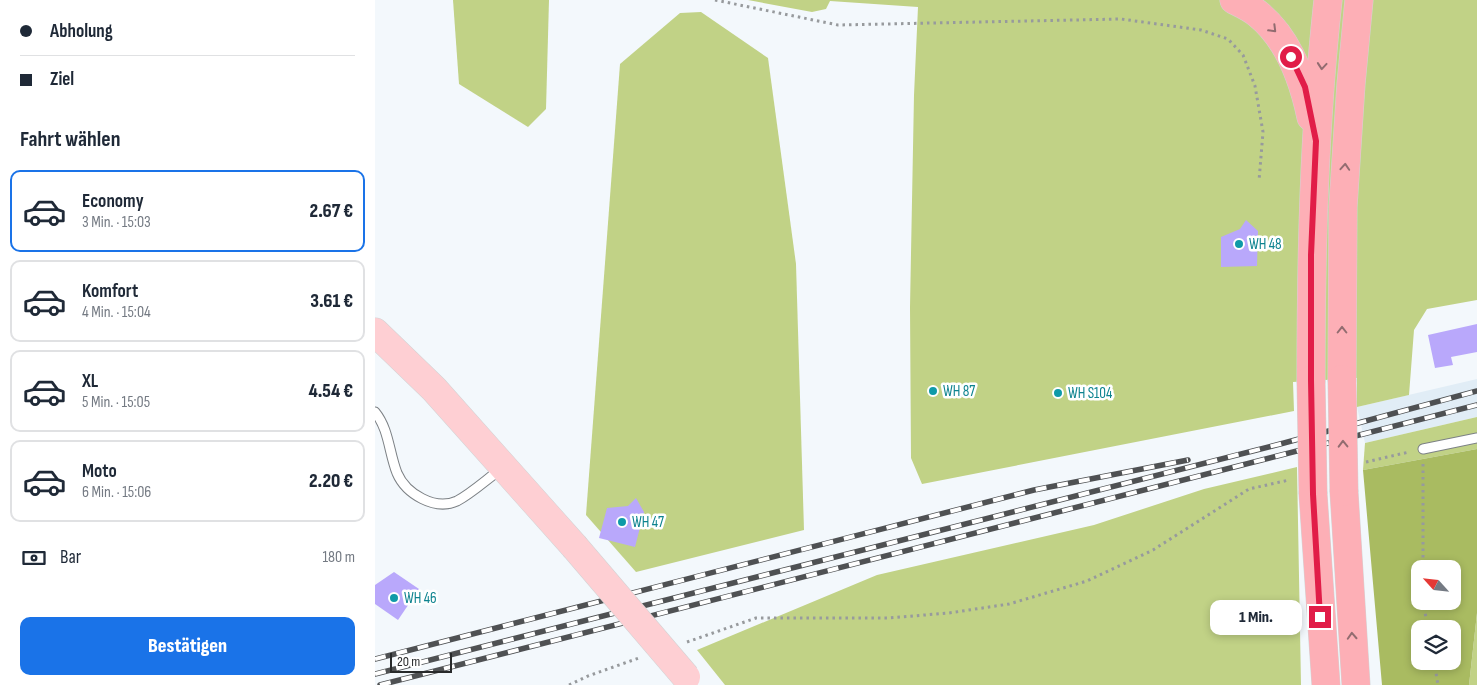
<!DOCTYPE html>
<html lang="de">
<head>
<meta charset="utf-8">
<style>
	body { margin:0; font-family:"Sofia Sans Condensed",sans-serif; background:#f2f2f3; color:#1f2937; height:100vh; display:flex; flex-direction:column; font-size:19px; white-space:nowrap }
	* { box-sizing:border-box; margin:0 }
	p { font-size:16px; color:#747a83 }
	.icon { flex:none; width:28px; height:28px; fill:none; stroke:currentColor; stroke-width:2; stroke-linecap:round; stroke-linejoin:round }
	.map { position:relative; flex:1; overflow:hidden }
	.side { display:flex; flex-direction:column; background:#fff; width:375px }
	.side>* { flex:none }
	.top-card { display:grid; align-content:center; height:110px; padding:0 20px; background:#fff }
	.needle { width:32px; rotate:297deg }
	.buttons { position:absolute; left:1036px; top:560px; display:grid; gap:10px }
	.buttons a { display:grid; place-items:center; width:50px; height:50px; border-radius:10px; background:#fff; box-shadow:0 2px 8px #0003; font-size:25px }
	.scale { position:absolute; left:15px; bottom:12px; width:62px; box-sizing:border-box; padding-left:5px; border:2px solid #282a2b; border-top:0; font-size:14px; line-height:18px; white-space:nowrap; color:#282a2b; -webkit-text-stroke:4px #fff; paint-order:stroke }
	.end { position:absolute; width:22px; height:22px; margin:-11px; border:6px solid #e11d48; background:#fff; box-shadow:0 0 0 2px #fff }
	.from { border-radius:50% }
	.bubble { position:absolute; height:35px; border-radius:10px; background:#fff; box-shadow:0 2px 8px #0003; font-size:16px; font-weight:800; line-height:35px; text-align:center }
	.top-card b { display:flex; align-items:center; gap:18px; height:48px; font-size:19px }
	.top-card b+b { border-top:1px solid #e0e1e3 }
	.top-card i { width:12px; height:12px; background:#1f2937 }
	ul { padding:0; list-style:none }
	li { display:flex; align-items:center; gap:15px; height:82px; margin:0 10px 8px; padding:0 10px; border:2px solid #e0e1e3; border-radius:10px }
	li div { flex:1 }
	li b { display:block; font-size:19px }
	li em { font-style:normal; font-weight:800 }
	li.on { border-color:#1a73e8 }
	li>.icon { width:45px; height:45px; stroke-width:1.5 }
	h2 { padding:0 20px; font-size:22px; line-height:60px }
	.pay { display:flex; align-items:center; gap:12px; height:55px; padding:0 20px; font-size:19px }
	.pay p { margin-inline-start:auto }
	.primary-button { display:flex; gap:10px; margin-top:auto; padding:10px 20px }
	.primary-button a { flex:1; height:58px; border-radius:10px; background:#1a73e8; color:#fff; font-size:20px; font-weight:800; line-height:58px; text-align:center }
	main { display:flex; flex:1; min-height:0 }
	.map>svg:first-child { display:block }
	.built { fill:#e1edf6 }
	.green { fill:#c1d286 }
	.forest { fill:#a9bb61; fill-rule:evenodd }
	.building { fill:#b9a8fb }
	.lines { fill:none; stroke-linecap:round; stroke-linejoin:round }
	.lane-casing { stroke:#7c8185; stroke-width:11 }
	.primary-casing { stroke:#d4d4d5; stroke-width:29 }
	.highway-casing { stroke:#d4d4d5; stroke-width:29 }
	.path { stroke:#979a9d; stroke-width:3; stroke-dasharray:2.5 4; stroke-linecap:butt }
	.lane { stroke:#fff; stroke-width:9 }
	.primary { stroke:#fecfd3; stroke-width:28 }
	.highway { stroke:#fdafb6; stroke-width:28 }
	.rail-casing { stroke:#4f5153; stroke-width:5.5 }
	.rail { stroke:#fff; stroke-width:4; stroke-dasharray:11; stroke-linecap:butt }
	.primary-bridge-casing { stroke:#d4d4d5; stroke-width:29; stroke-linecap:butt }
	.highway-bridge-casing { stroke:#d4d4d5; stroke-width:29; stroke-linecap:butt }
	.primary-bridge { stroke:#fecfd3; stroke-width:28 }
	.highway-bridge { stroke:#fdafb6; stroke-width:28 }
	.oneway { stroke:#926c70 }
	.route { stroke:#e11d48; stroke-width:6 }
	.culture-dot { fill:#0f9aa8; stroke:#fff; stroke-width:2 }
	.labels { text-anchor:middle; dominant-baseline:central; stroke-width:5; stroke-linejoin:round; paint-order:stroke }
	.culture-label { font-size:15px; fill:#0d838f; stroke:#fff; text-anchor:start }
</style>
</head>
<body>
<main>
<section class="side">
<div class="top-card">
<b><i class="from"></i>Abholung</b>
<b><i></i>Ziel</b>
</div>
<h2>Fahrt wählen</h2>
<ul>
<li class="on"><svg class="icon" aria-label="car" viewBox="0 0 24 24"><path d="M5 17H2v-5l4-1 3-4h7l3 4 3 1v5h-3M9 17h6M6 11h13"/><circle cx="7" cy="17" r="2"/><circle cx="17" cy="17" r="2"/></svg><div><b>Economy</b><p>3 Min. · 15:03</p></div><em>2.67 €</em></li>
<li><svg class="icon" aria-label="car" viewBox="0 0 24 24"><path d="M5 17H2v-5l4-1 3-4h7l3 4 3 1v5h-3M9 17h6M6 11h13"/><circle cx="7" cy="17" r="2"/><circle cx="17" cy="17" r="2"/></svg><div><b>Komfort</b><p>4 Min. · 15:04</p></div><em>3.61 €</em></li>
<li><svg class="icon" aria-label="car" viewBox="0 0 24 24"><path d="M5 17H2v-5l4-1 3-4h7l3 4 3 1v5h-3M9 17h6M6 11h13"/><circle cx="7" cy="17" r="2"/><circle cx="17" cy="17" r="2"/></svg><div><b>XL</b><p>5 Min. · 15:05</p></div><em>4.54 €</em></li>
<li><svg class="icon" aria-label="car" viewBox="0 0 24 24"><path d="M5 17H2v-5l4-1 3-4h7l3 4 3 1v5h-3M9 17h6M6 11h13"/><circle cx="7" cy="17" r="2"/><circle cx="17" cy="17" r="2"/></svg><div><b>Moto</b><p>6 Min. · 15:06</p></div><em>2.20 €</em></li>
</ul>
<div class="pay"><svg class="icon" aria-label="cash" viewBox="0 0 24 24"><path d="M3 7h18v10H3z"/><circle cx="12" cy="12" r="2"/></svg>Bar<p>180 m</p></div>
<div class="primary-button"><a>Bestätigen</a></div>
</section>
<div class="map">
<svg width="1102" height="685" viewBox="0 0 1102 685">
	<rect width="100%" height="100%" fill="#f3f8fc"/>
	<path class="built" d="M1102 379V417L990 443 982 407Z"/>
	<g class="green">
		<path d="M78 0H174L171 109 153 127 84 84Z"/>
		<path d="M373 0H1102V300L1052 309 1039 330 1034 395 982 407V378L918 382 919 411 547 484 536 458 535 307 539 95 543 7 455 1 451 9 437 12Z"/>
		<path d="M326 12 393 58 421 264 429 530 261 572 211 515 245 64 305 13Z"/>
		<path d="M1102 417V449L988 470 990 443Z"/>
		<path d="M922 467 926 685H350L322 650 502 575 719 525 829 489Z"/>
		<path d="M1102 613V685H1094Z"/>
	</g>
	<path class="forest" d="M1102 449V613L1094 685H1007L988 470ZM1045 569H1078V601H1045ZM1045 629H1078V661H1045Z"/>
	<g class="building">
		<path d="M871 220 883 231 882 266 846 267V237L865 229Z"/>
		<path d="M1102 324V352L1076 357 1078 365 1060 368 1053 335Z"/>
		<path d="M261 498 269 512 260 547 224 538 232 508 253 506Z"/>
		<path d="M19 572 44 589 23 620 0 604V585Z"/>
	</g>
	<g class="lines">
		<defs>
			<g id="lane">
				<path d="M0 412C14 429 14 453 22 473 31 494 60 511 82 501 97 493 112 479 126 469"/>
				<path d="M1048 449 1102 438"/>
			</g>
			<path id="primary" d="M0 332 59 389 199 546"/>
			<g id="highway">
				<path d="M859 0C867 4 876 8 883 14 914 39 928 79 936 117"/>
				<path d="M967 379 968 207 976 84 984 0"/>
				<path d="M936 380C936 253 939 127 953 0"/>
				<path d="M969 492 981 685"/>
				<path d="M938 494 951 685"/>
			</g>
		</defs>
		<use href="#lane" class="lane-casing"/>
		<use href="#primary" class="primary-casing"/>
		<use href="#highway" class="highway-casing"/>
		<g class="path">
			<path d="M340 0 463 25 746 19 826 30 853 39 868 55 880 86 888 132 884 181"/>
			<path d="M991 462 1034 452"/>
			<path d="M1048 464V569"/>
			<path d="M1048 601 1053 629"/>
			<path d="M312 642 381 618H513L574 613 634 604 712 581 778 550 874 489 914 480"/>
			<path d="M1059 661 1063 685"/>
			<path d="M194 685 213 676 264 658"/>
		</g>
		<use href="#lane" class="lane"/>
		<use href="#primary" class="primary"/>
		<use href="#highway" class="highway"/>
		<defs>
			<g id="rail">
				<path d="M0 659 659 490 813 460"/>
				<path d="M0 674 909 443 1102 391"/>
				<path d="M5 685 1102 405"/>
			</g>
		</defs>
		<use href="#rail" class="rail-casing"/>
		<use href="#rail" class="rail"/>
		<defs>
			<path id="primary-bridge" d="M199 546 311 677"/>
			<g id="highway-bridge">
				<path d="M967 379 969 492"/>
				<path d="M936 380 938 494"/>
			</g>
		</defs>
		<use href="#primary-bridge" class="primary-bridge-casing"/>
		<use href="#highway-bridge" class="highway-bridge-casing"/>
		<use href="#primary-bridge" class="primary-bridge"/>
		<use href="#highway-bridge" class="highway-bridge"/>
	</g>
	<defs><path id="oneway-chevron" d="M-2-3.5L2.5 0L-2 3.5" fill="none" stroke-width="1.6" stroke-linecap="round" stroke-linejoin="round" transform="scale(1.25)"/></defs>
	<g class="oneway">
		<use href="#oneway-chevron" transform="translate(898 29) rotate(45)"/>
		<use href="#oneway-chevron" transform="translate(947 66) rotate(95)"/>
		<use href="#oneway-chevron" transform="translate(970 167) rotate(-86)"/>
		<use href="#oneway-chevron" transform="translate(967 330) rotate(-90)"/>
		<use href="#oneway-chevron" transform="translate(968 444) rotate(-91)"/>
		<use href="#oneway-chevron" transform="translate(977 636) rotate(-93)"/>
	</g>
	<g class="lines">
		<path class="route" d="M916 57 930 87 941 141 936 255V380L938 494 945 617"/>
	</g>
	<g class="culture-dot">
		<circle cx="864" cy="244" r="5"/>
		<circle cx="558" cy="391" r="5"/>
		<circle cx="683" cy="393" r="5"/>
		<circle cx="247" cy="522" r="5"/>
		<circle cx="19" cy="598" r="5"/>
	</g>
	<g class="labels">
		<g class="culture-label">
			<text x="874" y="244">WH 48</text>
			<text x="568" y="391">WH 87</text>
			<text x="693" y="393">WH S104</text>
			<text x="257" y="522">WH 47</text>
			<text x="29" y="598">WH 46</text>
		</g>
	</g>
</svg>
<div class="buttons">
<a><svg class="needle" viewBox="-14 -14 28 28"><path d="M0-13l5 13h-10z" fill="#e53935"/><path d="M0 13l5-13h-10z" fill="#747a83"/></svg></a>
<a><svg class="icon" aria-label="layers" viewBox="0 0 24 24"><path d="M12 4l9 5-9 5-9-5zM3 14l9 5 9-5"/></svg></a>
</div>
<div class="scale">20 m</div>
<i class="end from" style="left:916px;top:57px"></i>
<i class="end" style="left:945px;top:617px"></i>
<div class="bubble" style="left:835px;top:600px;width:92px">1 Min.</div>
</div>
</main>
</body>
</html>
